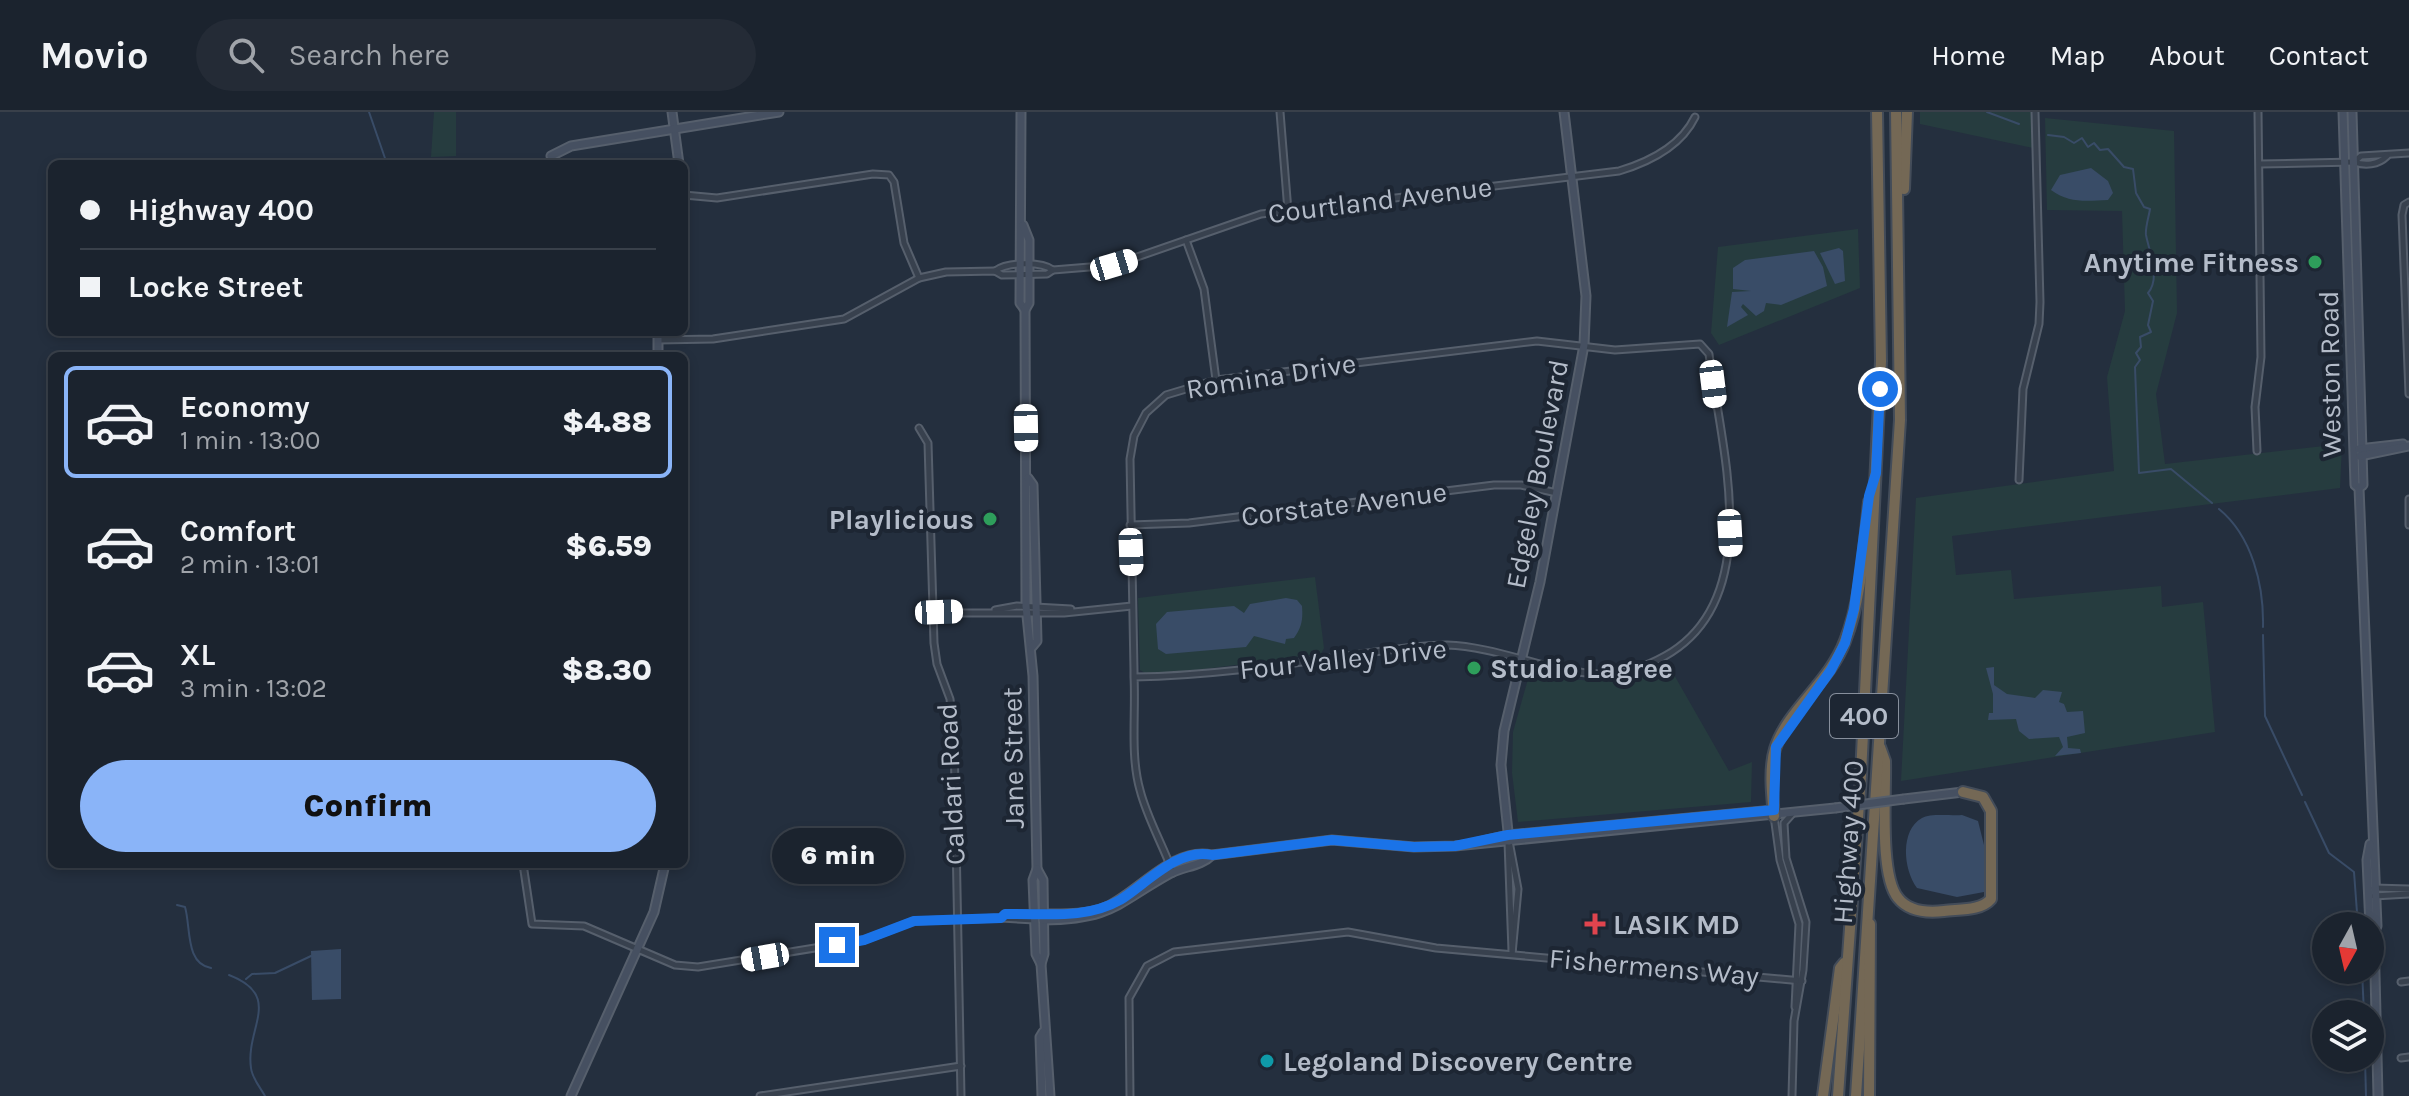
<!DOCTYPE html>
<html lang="en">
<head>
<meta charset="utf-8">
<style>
	body { margin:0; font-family:Karla,sans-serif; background:#242b36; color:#f1f3f6; height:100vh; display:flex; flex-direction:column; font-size:30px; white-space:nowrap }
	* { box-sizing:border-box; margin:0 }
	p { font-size:26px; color:#a0a4aa }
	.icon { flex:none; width:44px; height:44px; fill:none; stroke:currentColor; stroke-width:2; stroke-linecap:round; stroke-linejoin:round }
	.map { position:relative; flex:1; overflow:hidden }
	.panel { position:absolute; left:48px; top:240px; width:640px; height:516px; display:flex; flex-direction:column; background:#1b232e; border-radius:12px; box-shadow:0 4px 12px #0003,0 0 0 2px #39404a }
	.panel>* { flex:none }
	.hud { position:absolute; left:48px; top:48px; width:640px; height:176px; border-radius:12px; box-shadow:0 4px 12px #0003,0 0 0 2px #39404a; display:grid; align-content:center; height:176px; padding:0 32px; background:#1b232e }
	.needle { width:52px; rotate:188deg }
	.buttons { position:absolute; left:2312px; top:800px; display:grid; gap:16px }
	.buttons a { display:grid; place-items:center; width:72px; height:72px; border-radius:50%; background:#1b232e; box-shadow:0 4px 12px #0003,0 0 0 2px #39404a; font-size:40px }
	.end { position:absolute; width:36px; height:36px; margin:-18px; border:10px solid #1a73e8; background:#fff; box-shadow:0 0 0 4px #fff }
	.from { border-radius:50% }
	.bubble { position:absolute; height:56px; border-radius:28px; background:#1b232e; box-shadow:0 4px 12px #0003,0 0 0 2px #39404a; font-size:26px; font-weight:800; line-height:56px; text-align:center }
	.car { position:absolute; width:24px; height:48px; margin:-24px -12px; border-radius:10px; box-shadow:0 0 6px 2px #0007; background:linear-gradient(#fff 24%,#345 0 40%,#fff 0 76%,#345 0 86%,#fff 0) }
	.hud b { display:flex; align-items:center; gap:28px; height:76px; font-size:30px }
	.hud b+b { border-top:2px solid #39404a }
	.hud i { width:20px; height:20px; background:#f1f3f6 }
	ul { padding:14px 0 0; list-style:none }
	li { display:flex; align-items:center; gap:24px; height:112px; margin:0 16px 12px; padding:0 16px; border:4px solid transparent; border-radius:12px }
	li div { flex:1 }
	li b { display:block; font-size:30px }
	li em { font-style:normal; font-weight:800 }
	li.active { border-color:#8ab4f8 }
	li>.icon { width:72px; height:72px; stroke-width:1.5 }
	.primary-button { display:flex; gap:16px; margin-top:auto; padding:16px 32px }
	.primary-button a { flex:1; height:92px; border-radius:48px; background:#8ab4f8; color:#111; font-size:32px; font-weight:800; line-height:92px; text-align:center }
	header { display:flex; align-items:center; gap:48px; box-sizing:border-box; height:112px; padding:0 40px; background:#1b232e; border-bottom:2px solid #39404a }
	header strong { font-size:38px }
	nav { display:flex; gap:44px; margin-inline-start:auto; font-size:28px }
	.search { width:560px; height:72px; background:#242b36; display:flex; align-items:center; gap:20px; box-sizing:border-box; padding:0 28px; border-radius:44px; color:#a0a4aa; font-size:30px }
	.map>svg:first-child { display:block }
	.green { fill:#263c3f }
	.water { fill:#394c67 }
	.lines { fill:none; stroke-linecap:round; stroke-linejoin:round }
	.stream { stroke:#394c67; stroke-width:2 }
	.street-casing { stroke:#565f6c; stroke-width:9 }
	.secondary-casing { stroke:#565f6c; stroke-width:11 }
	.highway-casing { stroke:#434c59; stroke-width:14 }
	.street { stroke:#38414e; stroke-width:5 }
	.secondary { stroke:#465061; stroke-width:7 }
	.highway { stroke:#746855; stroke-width:10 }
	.secondary-bridge-casing { stroke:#565f6c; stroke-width:11; stroke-linecap:butt }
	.secondary-bridge { stroke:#465061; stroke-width:7 }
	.route { stroke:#1a73e8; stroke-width:10 }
	.leisure-dot { fill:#2e9e5b; stroke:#1d2633; stroke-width:3 }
	.health-dot { fill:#e0444e; stroke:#1d2633; stroke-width:3 }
	.culture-dot { fill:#0f9aa8; stroke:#1d2633; stroke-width:3 }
	.labels { text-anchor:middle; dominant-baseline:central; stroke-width:8; stroke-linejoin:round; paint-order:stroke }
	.shield { fill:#1d2633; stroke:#878f9c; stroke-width:2 }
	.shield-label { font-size:26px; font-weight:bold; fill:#b4bcc9 }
	.street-label { font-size:28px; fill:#b4bcc9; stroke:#1d2633 }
	.poi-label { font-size:28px; font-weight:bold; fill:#b4bcc9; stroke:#1d2633; text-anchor:start }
</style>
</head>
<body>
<header>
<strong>Movio</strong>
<div class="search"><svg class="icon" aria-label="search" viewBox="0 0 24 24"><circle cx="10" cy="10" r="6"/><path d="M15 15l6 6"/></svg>Search here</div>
<nav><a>Home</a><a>Map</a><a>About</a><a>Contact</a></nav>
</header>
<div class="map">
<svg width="2409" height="984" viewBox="0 0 2409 984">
	<rect width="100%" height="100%" fill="#242f3e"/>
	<g class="green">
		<path d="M434 0H456V44L431 45Z"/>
		<path d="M1920 0H2031L2033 36 1920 12Z"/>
		<path d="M2045 6 2174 19 2177 201 2156 282 2165 352 2342 332 2340 376 1952 424 1956 463 2011 458 2014 487 2161 474 2162 495 2203 490 2215 620 1901 669 1916 386 2114 359 2107 265 2125 199 2122 99 2047 98Z"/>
		<path d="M1858 117 1860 176 1719 233 1711 221 1718 135Z"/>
		<path d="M1315 465 1324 536 1321 542 1189 559 1145 561 1140 558 1138 486Z"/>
		<path d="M1669 554 1729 659 1752 650 1751 690 1518 710 1512 661 1513 620 1530 560C1593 572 1607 573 1669 554Z"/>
	</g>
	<g class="water">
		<path d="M2091 56 2108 69 2113 81 2108 88C2084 89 2069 91 2051 78L2060 63Z"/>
		<path d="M1839 136 1843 139 1845 169 1835 172 1820 141Z"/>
		<path d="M1814 139 1823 155 1827 174 1781 193 1766 191 1764 199 1756 204 1743 192 1741 195 1748 203 1727 215 1732 180 1751 179 1733 177V156L1745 148Z"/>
		<path d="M1286 486 1297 488 1302 494C1303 507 1302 515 1294 526L1286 527 1285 532 1254 524 1246 535 1166 542 1158 537 1156 512 1167 500 1234 494 1244 501 1250 492Z"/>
		<path d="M1994 555V573L2007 582 2035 586 2043 578 2062 580 2059 590 2064 592 2067 600 2083 599 2085 621 2067 625 2068 636 2080 637 2081 641 2055 644 2063 635 2059 625 2029 627 2019 619 2016 607 1988 608 1989 601H1993V582L1986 556Z"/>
		<path d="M1962 703 1978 709 1984 733V780L1957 785 1917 776C1903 757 1900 718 1922 706 1930 701 1952 704 1962 703Z"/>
		<path d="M341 837V887L312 888 311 839Z"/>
	</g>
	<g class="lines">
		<g class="stream">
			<path d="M369 0 387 52"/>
			<path d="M1987 0 2019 12"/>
			<path d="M2048 23 2064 25 2074 31 2082 26 2088 35 2094 31 2100 38 2108 37 2124 55 2133 57 2136 81 2144 95 2150 97C2149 104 2145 116 2146 123 2149 139 2161 166 2148 181L2153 189 2148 213 2151 220 2140 225 2141 235 2136 241 2140 248 2135 255 2139 361 2171 357 2212 391"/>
			<path d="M2219 397C2252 424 2264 473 2263 515"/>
			<path d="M2263 523 2265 604 2302 683"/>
			<path d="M2305 690 2329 741 2354 760 2358 814"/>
			<path d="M177 793 185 795C191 815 185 852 211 856"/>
			<path d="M2362 858 2364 902"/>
			<path d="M229 863C284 884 245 916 251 956 252 966 260 975 265 984"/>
			<path d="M246 867 252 862 275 861 311 844"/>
			<path d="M2365 946 2366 984"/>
		</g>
		<defs>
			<g id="street">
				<path d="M1280 0 1288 99"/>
				<path d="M2354 50 2361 44 2409 41"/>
				<path d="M2260 52 2354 50C2365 54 2378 53 2387 44"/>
				<path d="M684 83 717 86 873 62 889 63 894 70 904 131 919 166"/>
				<path d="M2409 90 2404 93 2402 103 2409 282"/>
				<path d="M1186 128 1204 177 1216 268"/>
				<path d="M995 159C1007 150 1041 149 1053 158"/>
				<path d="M658 228 713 227 844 207 919 166 946 160 995 159 1002 163 1047 162 1053 158 1114 153 1261 102 1619 59C1649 50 1681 34 1695 5"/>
				<path d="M919 316 928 331 934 531 937 552 950 587 954 624 961 984"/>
				<path d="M2257 339 2255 295 2261 245 2258 0"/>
				<path d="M2019 368 2023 277 2039 212 2040 190 2035 0"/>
				<path d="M2409 387V413"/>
				<path d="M1130 413 1189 411 1494 373H1521L1557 381"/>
				<path d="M995 498 1017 494 1071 497"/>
				<path d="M932 501H1064L1132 494"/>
				<path d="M1134 565C1205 564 1275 554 1345 544 1379 540 1413 533 1447 533 1502 535 1553 563 1608 562 1629 561 1647 554 1665 544 1767 487 1721 335 1709 242L1700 232 1615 238 1537 229 1216 268 1166 283 1146 301 1134 324 1130 347 1134 558V565C1136 601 1130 643 1140 678 1147 706 1163 733 1173 761"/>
				<path d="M1774 704 1780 748 1799 812 1795 895"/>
				<path d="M1509 729 1518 777 1512 842"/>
				<path d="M1508 730 1512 839"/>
				<path d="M523 752 532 812 584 814 675 853 698 855 864 828 914 809 1001 806 1035 808"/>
				<path d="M2374 776 2409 777"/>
				<path d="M2374 784 2409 782"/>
				<path d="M1001 806 1005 802H1043"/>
				<path d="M2401 870 2409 869"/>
				<path d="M2401 946 2409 945"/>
				<path d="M760 984 961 954"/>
				<path d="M1130 984 1129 886 1147 854 1174 840 1348 820 1436 836 1802 869"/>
				<path d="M1792 984 1794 909 1803 858 1806 810 1786 746 1784 711 1792 702"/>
			</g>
			<g id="secondary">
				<path d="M672 0 679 52"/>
				<path d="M1021 0 1020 191 1025 198"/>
				<path d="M2343 0 2355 373 2359 376"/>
				<path d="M2352 0 2363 373 2359 376 2377 814 2374 821 2378 984"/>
				<path d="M551 44 571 34 779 0"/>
				<path d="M1023 113 1029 128V191L1025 198 1026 494 1033 564 1037 757 1033 768 1036 842 1041 852"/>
				<path d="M658 220V244"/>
				<path d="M2359 337 2403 332"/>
				<path d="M2360 344 2409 334"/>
				<path d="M1028 366 1033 373 1037 529 1032 535"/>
				<path d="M1904 687 1963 680"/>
				<path d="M1509 729 1501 653 1504 619 1540 470 1584 233 1586 184 1564 0"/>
				<path d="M1478 730 1508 723 1774 698"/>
				<path d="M1037 757 1043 768 1044 842 1041 852 1050 984"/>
				<path d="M1043 802C1065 802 1086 803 1106 795 1138 781 1173 734 1212 743L1332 728 1414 735 1455 734 1835 696"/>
				<path d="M1043 808C1113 807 1115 792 1171 761 1185 754 1201 754 1212 743"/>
				<path d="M2370 814 2367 748 2370 732"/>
				<path d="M571 984 654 800 665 752"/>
				<path d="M1042 984 1040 925 1043 920"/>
			</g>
			<g id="highway">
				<path d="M1904 77 1907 0"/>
				<path d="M1880 635 1885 649C1886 680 1879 763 1898 786 1909 800 1927 801 1944 799 1959 797 1981 799 1991 787V699L1983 685 1963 680"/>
				<path d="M1774 704C1772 683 1769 657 1775 637 1787 598 1830 570 1845 529 1862 486 1864 435 1869 390"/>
				<path d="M1823 984 1840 856 1844 851"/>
				<path d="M1838 984 1861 663 1881 249 1877 0"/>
				<path d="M1856 984 1900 308 1896 0"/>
				<path d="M1869 984 1870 812"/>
			</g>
		</defs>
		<use href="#street" class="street-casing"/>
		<use href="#secondary" class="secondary-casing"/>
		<use href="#highway" class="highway-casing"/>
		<use href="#street" class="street"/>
		<use href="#secondary" class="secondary"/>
		<use href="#highway" class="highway"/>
		<defs>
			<path id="secondary-bridge" d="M1835 696 1904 687"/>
		</defs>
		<use href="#secondary-bridge" class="secondary-bridge-casing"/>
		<use href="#secondary-bridge" class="secondary-bridge"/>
	</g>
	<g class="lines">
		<path class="route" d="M837 833 864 828 914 809 1001 806 1005 802C1044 801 1085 808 1120 788 1146 772 1178 735 1212 743L1332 728 1414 735 1455 734 1508 723 1774 698 1776 635 1831 558 1845 531 1854 497 1869 384 1876 361 1880 277"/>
	</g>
	<g class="leisure-dot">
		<circle cx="2315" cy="150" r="8"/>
		<circle cx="990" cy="407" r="8"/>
		<circle cx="1474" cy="556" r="8"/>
	</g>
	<path class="health-dot" d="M1591 800h8v8h8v8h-8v8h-8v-8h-8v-8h8z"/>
	<circle class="culture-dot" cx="1267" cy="949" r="8"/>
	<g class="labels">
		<rect class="shield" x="1830" y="582" width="68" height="44" rx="6"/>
		<g class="shield-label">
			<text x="1864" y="604">400</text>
		</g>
		<g class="street-label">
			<text transform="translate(1380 88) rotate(-7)">Courtland Avenue</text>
			<text transform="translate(2330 262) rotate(-91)">Weston Road</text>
			<text transform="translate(1271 264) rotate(-9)">Romina Drive</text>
			<text transform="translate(1537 362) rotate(-79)">Edgeley Boulevard</text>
			<text transform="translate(1344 392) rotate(-7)">Corstate Avenue</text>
			<text transform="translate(1343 547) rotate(-6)">Four Valley Drive</text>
			<text transform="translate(1013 646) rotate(-91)">Jane Street</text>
			<text transform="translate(951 672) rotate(-93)">Caldari Road</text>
			<text transform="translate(1848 730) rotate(-86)">Highway 400</text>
			<text transform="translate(1654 855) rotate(5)">Fishermens Way</text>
		</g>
		<g class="poi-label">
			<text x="2299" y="150" text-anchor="end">Anytime Fitness</text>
			<text x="974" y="407" text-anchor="end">Playlicious</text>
			<text x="1490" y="556">Studio Lagree</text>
			<text x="1613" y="812">LASIK MD</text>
			<text x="1283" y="949">Legoland Discovery Centre</text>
		</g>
	</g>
</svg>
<div class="buttons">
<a><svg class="needle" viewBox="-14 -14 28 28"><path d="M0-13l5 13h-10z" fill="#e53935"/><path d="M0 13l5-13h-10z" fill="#a0a4aa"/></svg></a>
<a><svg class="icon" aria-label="layers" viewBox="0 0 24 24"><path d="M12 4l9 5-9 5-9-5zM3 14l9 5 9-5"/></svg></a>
</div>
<i class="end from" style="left:1880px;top:277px"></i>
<i class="end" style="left:837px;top:833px"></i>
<div class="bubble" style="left:772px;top:716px;width:132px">6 min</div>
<i class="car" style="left:1114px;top:153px;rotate:73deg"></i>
<i class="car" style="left:1713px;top:272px;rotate:173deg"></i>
<i class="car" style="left:1026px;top:316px;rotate:179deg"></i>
<i class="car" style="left:1730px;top:421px;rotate:177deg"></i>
<i class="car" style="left:1131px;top:440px;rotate:178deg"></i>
<i class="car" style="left:939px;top:500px;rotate:88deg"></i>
<i class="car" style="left:765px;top:845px;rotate:260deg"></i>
<div class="hud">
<b><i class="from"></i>Highway 400</b>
<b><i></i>Locke Street</b>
</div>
<section class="panel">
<ul>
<li class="active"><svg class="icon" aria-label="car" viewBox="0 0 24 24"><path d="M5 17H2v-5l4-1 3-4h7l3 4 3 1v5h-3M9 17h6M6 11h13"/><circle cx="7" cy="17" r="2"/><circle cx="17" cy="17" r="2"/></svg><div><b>Economy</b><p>1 min · 13:00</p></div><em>$4.88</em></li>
<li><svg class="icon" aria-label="car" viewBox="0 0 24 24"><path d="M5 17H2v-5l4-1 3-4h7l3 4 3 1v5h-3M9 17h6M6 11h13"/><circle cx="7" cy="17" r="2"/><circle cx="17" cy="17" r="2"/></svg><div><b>Comfort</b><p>2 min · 13:01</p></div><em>$6.59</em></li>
<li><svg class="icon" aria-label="car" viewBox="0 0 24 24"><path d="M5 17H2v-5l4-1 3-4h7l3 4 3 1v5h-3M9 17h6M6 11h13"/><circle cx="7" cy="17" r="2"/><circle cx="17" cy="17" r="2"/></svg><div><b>XL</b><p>3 min · 13:02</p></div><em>$8.30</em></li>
</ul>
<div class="primary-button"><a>Confirm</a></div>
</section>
</div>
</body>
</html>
